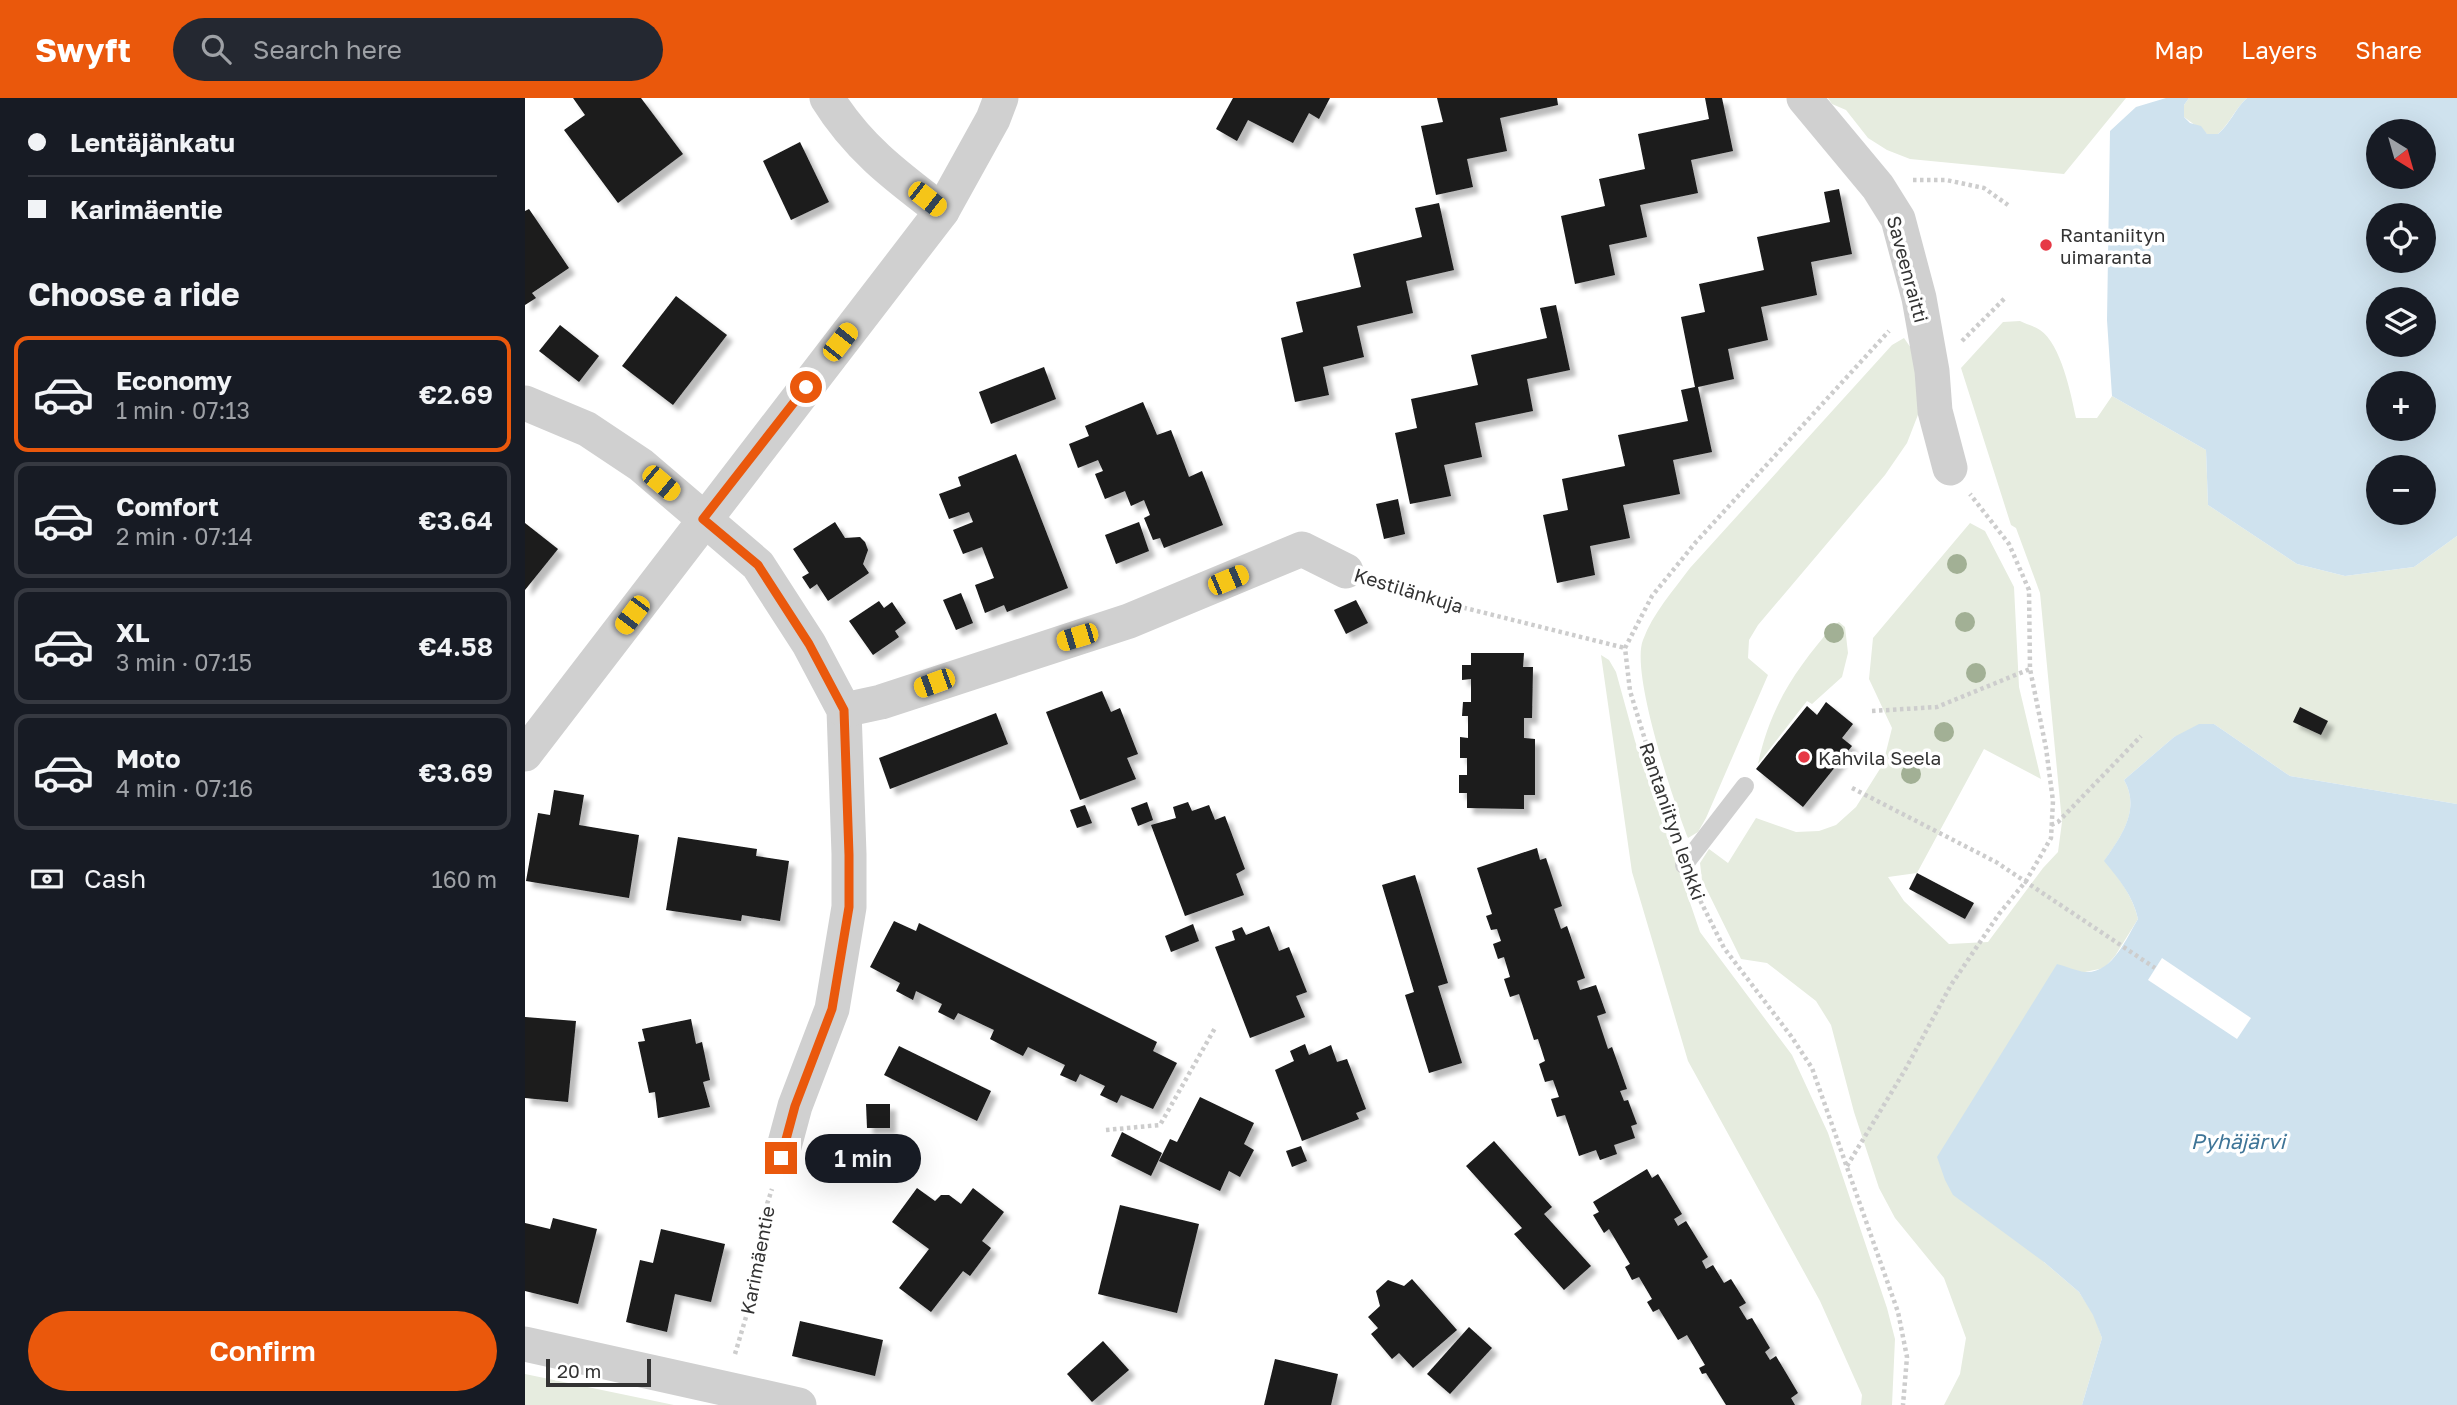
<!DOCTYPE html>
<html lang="en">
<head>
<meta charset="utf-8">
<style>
	body { margin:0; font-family:"Golos Text",sans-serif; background:#242831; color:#f1f3f6; height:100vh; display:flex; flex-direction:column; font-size:26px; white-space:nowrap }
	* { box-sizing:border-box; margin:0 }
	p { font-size:23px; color:#9ea1a6 }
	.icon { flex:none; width:38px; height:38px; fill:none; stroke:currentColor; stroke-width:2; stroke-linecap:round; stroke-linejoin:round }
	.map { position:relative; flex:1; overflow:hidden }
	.sheet { display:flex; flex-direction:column; background:#171b24; width:525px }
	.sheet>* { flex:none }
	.top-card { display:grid; align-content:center; height:154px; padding:0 28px; background:#171b24 }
	.needle { width:46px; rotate:143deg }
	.buttons { position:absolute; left:1841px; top:21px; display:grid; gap:14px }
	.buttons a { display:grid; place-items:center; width:70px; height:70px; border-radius:50%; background:#171b24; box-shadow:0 7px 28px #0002; font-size:35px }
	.scale { position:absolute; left:21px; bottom:18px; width:105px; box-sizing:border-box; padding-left:7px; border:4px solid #333; border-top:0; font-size:19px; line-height:24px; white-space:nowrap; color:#333; -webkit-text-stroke:5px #fff; paint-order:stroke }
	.end { position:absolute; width:32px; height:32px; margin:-16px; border:9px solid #ea580c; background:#fff; box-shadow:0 0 0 4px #fff }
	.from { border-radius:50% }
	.bubble { position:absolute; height:49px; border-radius:24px; background:#171b24; box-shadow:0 7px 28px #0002; font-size:23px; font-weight:600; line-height:49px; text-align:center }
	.car { position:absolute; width:21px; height:42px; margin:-21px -10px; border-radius:9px; box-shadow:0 0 5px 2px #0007; background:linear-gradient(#f5c518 24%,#345 0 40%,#f5c518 0 76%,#345 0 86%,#f5c518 0) }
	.top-card b { display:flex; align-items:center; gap:24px; height:66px; font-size:26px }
	.top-card b+b { border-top:2px solid #363941 }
	.top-card i { width:18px; height:18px; background:#f1f3f6 }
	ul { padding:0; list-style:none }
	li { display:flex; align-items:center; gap:21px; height:116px; margin:0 14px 10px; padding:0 14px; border:4px solid #363941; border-radius:14px }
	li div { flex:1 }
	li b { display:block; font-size:26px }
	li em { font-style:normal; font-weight:600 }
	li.active { border-color:#ea580c }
	li>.icon { width:63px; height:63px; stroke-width:1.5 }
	h2 { padding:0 28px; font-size:32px; line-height:84px }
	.pay { display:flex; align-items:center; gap:18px; height:77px; padding:0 28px; font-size:26px }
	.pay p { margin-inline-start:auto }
	.primary-button { display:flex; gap:14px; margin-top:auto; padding:14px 28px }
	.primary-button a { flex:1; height:80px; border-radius:42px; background:#ea580c; color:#fff; font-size:28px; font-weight:600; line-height:80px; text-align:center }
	header { display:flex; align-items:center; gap:42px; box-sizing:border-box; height:98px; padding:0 35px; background:#ea580c; color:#fff }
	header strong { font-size:33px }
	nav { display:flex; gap:38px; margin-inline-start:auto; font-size:24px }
	.search { width:490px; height:63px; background:#242831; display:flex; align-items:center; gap:18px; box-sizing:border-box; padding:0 24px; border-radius:38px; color:#9ea1a6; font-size:26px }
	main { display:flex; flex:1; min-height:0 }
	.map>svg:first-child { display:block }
	.green { fill:#e6ecdf }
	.water { fill:#cfe2ee; fill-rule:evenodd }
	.pier { fill:#fff }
	.building { fill:#1a1a1a; filter:url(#shadow) }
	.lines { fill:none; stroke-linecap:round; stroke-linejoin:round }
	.path { stroke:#cdcdcd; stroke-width:4.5; stroke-dasharray:3.5 3.5; stroke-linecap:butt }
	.service { stroke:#d0d0d0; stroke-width:18 }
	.minor { stroke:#d0d0d0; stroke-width:35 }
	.tree { fill:#a2b095 }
	.route { stroke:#ea580c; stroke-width:9 }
	.poi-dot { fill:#e63946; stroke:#fff; stroke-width:2.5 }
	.labels { text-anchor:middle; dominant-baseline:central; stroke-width:7; stroke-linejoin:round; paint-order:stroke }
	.poi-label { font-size:19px; fill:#333; stroke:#fff; text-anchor:start }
	.street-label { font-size:19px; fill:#333; stroke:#fff }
	.water-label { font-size:21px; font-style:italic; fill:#3f7597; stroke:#fff }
</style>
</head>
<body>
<header>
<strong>Swyft</strong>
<div class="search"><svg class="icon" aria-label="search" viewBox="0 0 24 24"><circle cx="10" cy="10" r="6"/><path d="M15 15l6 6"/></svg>Search here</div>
<nav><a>Map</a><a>Layers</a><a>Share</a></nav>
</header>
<main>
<section class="sheet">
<div class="top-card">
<b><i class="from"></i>Lentäjänkatu</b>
<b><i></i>Karimäentie</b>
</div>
<h2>Choose a ride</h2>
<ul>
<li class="active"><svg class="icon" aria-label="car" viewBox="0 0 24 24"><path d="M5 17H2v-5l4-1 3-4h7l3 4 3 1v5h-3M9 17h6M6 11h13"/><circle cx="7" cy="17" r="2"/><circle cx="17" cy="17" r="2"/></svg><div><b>Economy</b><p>1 min · 07:13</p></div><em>€2.69</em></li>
<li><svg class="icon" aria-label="car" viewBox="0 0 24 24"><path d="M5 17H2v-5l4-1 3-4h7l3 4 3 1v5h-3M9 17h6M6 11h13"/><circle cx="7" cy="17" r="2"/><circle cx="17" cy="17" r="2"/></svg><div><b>Comfort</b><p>2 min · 07:14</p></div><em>€3.64</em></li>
<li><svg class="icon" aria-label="car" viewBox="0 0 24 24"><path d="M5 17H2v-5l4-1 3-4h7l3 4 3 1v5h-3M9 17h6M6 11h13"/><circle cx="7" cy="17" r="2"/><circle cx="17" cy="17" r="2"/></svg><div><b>XL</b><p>3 min · 07:15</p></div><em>€4.58</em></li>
<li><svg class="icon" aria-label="car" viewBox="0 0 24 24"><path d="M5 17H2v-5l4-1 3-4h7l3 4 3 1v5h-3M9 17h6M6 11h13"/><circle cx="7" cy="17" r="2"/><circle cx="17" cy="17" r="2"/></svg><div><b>Moto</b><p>4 min · 07:16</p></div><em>€3.69</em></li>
</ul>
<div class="pay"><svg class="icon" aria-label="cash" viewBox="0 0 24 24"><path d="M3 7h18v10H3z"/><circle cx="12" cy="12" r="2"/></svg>Cash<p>160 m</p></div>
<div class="primary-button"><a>Confirm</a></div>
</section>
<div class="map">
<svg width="1932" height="1307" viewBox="0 0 1932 1307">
	<defs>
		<filter id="shadow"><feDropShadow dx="6" dy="6" stdDeviation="2" flood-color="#0004"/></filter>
	</defs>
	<rect width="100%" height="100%" fill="#fff"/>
	<g class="green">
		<path d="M1303 0H1601L1539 76 1385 61 1362 52 1343 40 1321 12 1307 6Z"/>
		<path d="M1664 0H1722C1710 11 1705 25 1693 36H1682L1659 19V7Z"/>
		<path d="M1495 223C1501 226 1509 228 1515 232 1536 246 1546 296 1551 320H1572L1587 298 1681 352 1683 407 1772 466 1820 478 1889 469 1932 438V706L1765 678 1689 626 1649 639 1599 682C1616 711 1596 739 1580 762 1594 781 1608 798 1613 821L1590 858 1579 870 1560 874 1519 1164 1554 1194 1569 1217 1577 1240 1557 1307H1419L1435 1276 1441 1240 1419 1180 1370 1120 1354 1090 1329 1014 1306 927 1291 903 1242 865 1216 861 1177 782 1175 765 1184 751 1203 765 1231 720 1271 734 1294 733 1311 727 1331 709 1358 666 1367 630 1344 581 1348 540 1445 425 1460 433 1489 489 1494 589 1516 681 1459 651 1392 775 1363 779 1379 803 1424 846 1463 844 1518 770 1533 754 1537 724 1515 495 1491 430 1486 427 1436 270 1478 224Z"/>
		<path d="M1379 240 1388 253 1396 309 1382 345 1360 377 1233 527 1224 542 1223 560 1243 577 1181 720 1173 734 1163 740C1149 705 1105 574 1118 542 1128 515 1148 493 1165 470L1367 247Z"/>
		<path d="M1314 524 1320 529 1323 555 1317 579 1287 606 1282 603 1233 666C1245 608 1271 571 1308 528Z"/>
		<path d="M1076 557 1084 562 1091 574 1110 643 1175 834 1267 957 1303 1035 1362 1210 1370 1241 1367 1307H1336L1337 1297 1295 1203 1163 963 1107 774Z"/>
		<path d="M0 1276 149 1307H0Z"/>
	</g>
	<g class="water">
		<path d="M1641 0H1664L1659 7V19L1665 25 1676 28 1682 36H1693C1705 26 1710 11 1722 0H1932V438L1889 469 1820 478 1772 466 1683 407 1681 352 1587 298 1582 222 1585 33 1611 9ZM1853 33H1899V79H1853ZM1853 117H1899V163H1853ZM1853 201H1899V247H1853ZM1853 285H1899V331H1853ZM1853 369H1899V415H1853Z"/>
		<path d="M1674 626H1689L1765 678 1932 706V1307H1557L1577 1240 1568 1217 1554 1194 1519 1164 1428 1097 1420 1082 1412 1059 1532 866C1541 868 1551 873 1560 874 1587 876 1601 841 1613 821 1608 798 1594 781 1579 763 1596 739 1616 711 1599 682L1649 639Z"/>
	</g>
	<path class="pier" d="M1637 860 1726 920 1712 941 1623 882Z"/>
	<g class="building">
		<path d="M48 0H116L158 56 93 105 39 32 60 17Z"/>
		<path d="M708 0H805L794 21 784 15 768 45 723 22 712 43 691 31Z"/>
		<path d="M912 0H1032L1033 7 975 20 982 53 942 61 948 89 911 97 896 28 918 24Z"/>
		<path d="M1180 0H1197L1208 53 1166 62 1173 95 1115 107 1122 139 1084 147 1090 177 1050 186 1036 118 1080 108 1074 81 1120 71 1113 36 1184 21Z"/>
		<path d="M275 44 304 104 266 122 238 63Z"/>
		<path d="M1314 91 1327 156 1286 164 1292 197 1236 209 1243 242 1203 251 1209 281 1173 289 1187 354 1148 362 1155 396 1098 407 1105 440 1065 448 1070 477 1032 485 1018 417 1043 412 1037 381 1100 368 1093 337 1163 323 1156 292 1170 289 1156 219 1180 214 1174 186 1239 172 1232 139 1305 124 1299 94Z"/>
		<path d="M914 105 929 172 881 183 888 215 832 228 839 259 798 269 804 297 770 304 756 240 778 234 771 204 836 189 828 156 897 139 890 110Z"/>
		<path d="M4 111 44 170 7 195 11 200 0 207V113Z"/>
		<path d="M151 198 202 237 148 307 97 268Z"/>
		<path d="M1031 207 1045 272 1002 281 1008 313 950 325 957 359 919 367 926 398 885 406 870 335 892 330 886 301 953 287 946 257 1022 240 1015 210Z"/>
		<path d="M35 227 74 258 54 284 14 253Z"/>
		<path d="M519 269 531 301 466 326 454 294Z"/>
		<path d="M618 304 632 337 646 332 664 379 677 373 698 427 639 450 635 440 628 442 619 420 625 417 619 402 606 408 600 393 580 401 570 376 578 373 573 362 553 370 544 346 564 338 560 328Z"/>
		<path d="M491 356 543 490 482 514 479 507 460 515 450 487 469 480 457 449 438 456 428 432 448 424 444 414 424 421 414 396 436 388 433 379Z"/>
		<path d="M873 401 880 436 859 441 851 406Z"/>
		<path d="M310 424 320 440 335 439 340 444 343 452 338 466 344 475 303 503 292 486 285 491 277 479 284 475 268 451Z"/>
		<path d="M614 424 624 453 591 466 580 437Z"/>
		<path d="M0 425 33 451 0 492Z"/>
		<path d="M436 495 448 525 431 532 418 502Z"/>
		<path d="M831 502 843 525 821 536 809 512Z"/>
		<path d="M354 503 359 510 367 504 381 525 370 533 374 539 348 557 324 523Z"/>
		<path d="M946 555H999L998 569H1008L1007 620H999V640L1010 641V697H999V711L942 710V695H934V677H942V660H935V639L943 640V618H937L938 604H946V581L937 582V567H946Z"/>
		<path d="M577 593 586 614 595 610 613 656 602 660 611 681 555 702 521 614Z"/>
		<path d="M1301 604 1328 626 1317 640 1327 648 1278 709 1231 671 1282 608 1292 617Z"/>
		<path d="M1775 609 1803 623 1796 637 1768 624Z"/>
		<path d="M471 615 483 646 365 691 354 660Z"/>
		<path d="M29 692 59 697 54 727 114 737 104 800 1 783 13 715 25 717Z"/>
		<path d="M622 704 628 722 613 728 606 710Z"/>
		<path d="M663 704 667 713 684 707 690 722 700 718 720 771 711 776 719 797 660 818 626 727 651 720 648 709Z"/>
		<path d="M560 707 567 725 552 730 545 712Z"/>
		<path d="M153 739 232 751 231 758 264 763 255 823 217 817 216 823 141 812Z"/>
		<path d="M1012 750 1015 762 1021 760 1037 808 1029 811 1036 831 1042 828 1060 880 1052 883 1055 892 1071 887 1081 915 1072 918 1083 951 1087 949 1102 991 1095 993 1099 1003 1103 1002 1112 1026 1106 1028 1110 1040 1089 1047 1092 1056 1075 1062 1071 1052 1054 1058 1040 1017 1032 1019 1026 1001 1034 999 1028 982 1020 984 1014 966 1020 963 1013 941 1009 942 994 896 985 899 979 881 985 879 979 859 973 861 968 846 976 843 972 831 966 832 961 818 967 816 952 770Z"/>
		<path d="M1392 775 1449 805 1440 821 1384 791Z"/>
		<path d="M890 777 923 885 913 888 937 965 904 975 880 897 889 894 857 787Z"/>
		<path d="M369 823 391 833 394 825 632 944 628 953 652 965 628 1011 596 997 592 1005 575 997 580 988 555 976 551 984 535 977 540 967 503 949 498 958 465 941 469 932 433 915 429 922 413 914 417 906 391 893 388 902 371 893 375 885 345 869Z"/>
		<path d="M668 826 674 843 646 854 640 838Z"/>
		<path d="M744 828 754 853 764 849 782 894 771 898 780 919 725 940 690 849 710 842 707 833 717 829 721 837Z"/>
		<path d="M0 919 51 923 43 1004 0 1000Z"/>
		<path d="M166 921 171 946 177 944 185 982 178 984 185 1009 133 1020 130 994 124 995 113 944 120 943 117 931Z"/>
		<path d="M780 946 784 957 806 947 812 964 822 961 841 1011 831 1015 834 1021 777 1043 750 972 769 963 765 953Z"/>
		<path d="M374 948 466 993 452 1023 359 977Z"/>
		<path d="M675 999 729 1025 719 1046 729 1052 715 1079 704 1073 695 1093 634 1063 645 1041 652 1044Z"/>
		<path d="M341 1006H365V1030H342Z"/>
		<path d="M597 1034 637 1055 626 1078 586 1058Z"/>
		<path d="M969 1043 1027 1109 1019 1116 1066 1168 1039 1192 989 1136 997 1130 941 1068Z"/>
		<path d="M776 1048 782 1063 767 1069 761 1053Z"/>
		<path d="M1122 1071 1127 1080 1133 1076 1157 1116 1149 1121 1153 1128 1161 1123 1183 1159 1177 1163 1181 1171 1188 1167 1199 1185 1206 1181 1221 1205 1214 1209 1222 1222 1227 1220 1245 1250 1240 1254 1245 1262 1251 1258 1273 1295 1266 1300 1270 1307H1201L1181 1275 1177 1276 1174 1270 1180 1267 1162 1237 1153 1242 1134 1211 1128 1214 1122 1204 1127 1201 1114 1179 1107 1182 1100 1169 1105 1166 1084 1131 1079 1135 1068 1117 1074 1114 1068 1104Z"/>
		<path d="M392 1090 410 1103 416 1097H424L436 1106 448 1090 479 1114 457 1143 466 1150 445 1178 438 1173 406 1214 374 1190 404 1151 367 1124Z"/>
		<path d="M595 1107 674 1126 652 1215 573 1196Z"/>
		<path d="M28 1120 72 1131 53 1206 0 1193V1125L25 1131Z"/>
		<path d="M136 1131 200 1146 186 1204 150 1196 142 1234 101 1224 115 1162 128 1165Z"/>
		<path d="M887 1181 932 1232 888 1270 874 1255 867 1261 846 1236 853 1230 843 1219 855 1208 851 1193 863 1182 879 1188Z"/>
		<path d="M275 1223 358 1242 350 1278 267 1258Z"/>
		<path d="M944 1229 967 1250 925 1296 902 1276Z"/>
		<path d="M578 1243 604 1272 567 1304 542 1276Z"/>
		<path d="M750 1261 813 1276 806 1307H739Z"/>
	</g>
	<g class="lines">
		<g class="path">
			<path d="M1388 82H1421L1459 90 1483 107"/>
			<path d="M1437 243 1481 199"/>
			<path d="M851 485 864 491 1100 550"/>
			<path d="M1347 613 1412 609 1505 571"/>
			<path d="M1327 690 1471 764 1630 870"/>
			<path d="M1526 727 1533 724 1616 638"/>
			<path d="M1150 739 1105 593 1100 550 1127 498 1171 444 1364 233"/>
			<path d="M1169 790 1199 850 1266 938 1287 970 1373 1214 1382 1259 1378 1307"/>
			<path d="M581 1032 635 1027 690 930"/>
			<path d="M1322 1068 1380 972 1426 887 1474 816 1501 783 1526 740 1528 703 1521 650 1505 571 1504 492 1484 446 1445 396"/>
			<path d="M210 1256 229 1192 240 1112 247 1091"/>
		</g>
		<path class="service" d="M1159 767 1220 688"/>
		<g class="minor">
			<path d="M302 0C333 50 371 78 417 113"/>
			<path d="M1279 0 1353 89 1373 121 1394 200 1407 273 1410 313 1425 370"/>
			<path d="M0 305 62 331 116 367 233 467 284 546 319 612 324 756V809L307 911 270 1008 256 1060"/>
			<path d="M319 612 356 604 604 523 777 451 821 473"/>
			<path d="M0 656 417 113 468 21 476 0"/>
			<path d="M0 1246 274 1307"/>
		</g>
	</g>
	<g class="tree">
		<circle cx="1432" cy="466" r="10"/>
		<circle cx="1440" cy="524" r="10"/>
		<circle cx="1309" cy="535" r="10"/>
		<circle cx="1451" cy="575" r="10"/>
		<circle cx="1419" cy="634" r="10"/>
		<circle cx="1386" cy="676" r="10"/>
	</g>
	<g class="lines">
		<path class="route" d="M256 1060 270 1008 307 911 324 809V757L319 612 284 546 233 467 178 421 281 289"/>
	</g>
	<g class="poi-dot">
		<circle cx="1521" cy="147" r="7"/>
		<circle cx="1279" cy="659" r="7"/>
	</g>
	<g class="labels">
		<g class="poi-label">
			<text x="1535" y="136">Rantaniityn<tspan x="1535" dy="22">uimaranta</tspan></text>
			<text x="1293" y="659">Kahvila Seela</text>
		</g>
		<g class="street-label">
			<text transform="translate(1383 171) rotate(75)">Saveenraitti</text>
			<text transform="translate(884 492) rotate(17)">Kestilänkuja</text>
			<text transform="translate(1148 723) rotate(71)">Rantaniityn lenkki</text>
			<text transform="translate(232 1162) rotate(-79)">Karimäentie</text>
		</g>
		<g class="water-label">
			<text x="1713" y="1043">Pyhäjärvi</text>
		</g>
	</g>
</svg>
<div class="buttons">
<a><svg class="needle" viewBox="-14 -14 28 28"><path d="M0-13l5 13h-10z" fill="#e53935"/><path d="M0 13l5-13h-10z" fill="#9ea1a6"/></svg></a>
<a><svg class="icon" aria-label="locate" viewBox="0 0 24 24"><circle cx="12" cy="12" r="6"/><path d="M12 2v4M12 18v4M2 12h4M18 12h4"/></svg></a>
<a><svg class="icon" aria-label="layers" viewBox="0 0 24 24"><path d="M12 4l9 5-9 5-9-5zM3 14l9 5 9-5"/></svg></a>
<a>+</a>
<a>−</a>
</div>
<div class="scale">20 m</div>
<i class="end from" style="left:281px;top:289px"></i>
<i class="end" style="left:256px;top:1060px"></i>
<div class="bubble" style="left:280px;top:1036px;width:116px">1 min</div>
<i class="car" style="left:402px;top:101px;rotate:128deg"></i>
<i class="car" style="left:315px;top:244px;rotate:38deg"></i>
<i class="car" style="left:136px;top:385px;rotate:130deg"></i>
<i class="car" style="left:703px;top:482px;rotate:67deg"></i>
<i class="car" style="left:107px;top:517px;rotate:217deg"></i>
<i class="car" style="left:552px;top:539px;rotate:253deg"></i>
<i class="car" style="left:409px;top:585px;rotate:250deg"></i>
</div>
</main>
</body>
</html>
